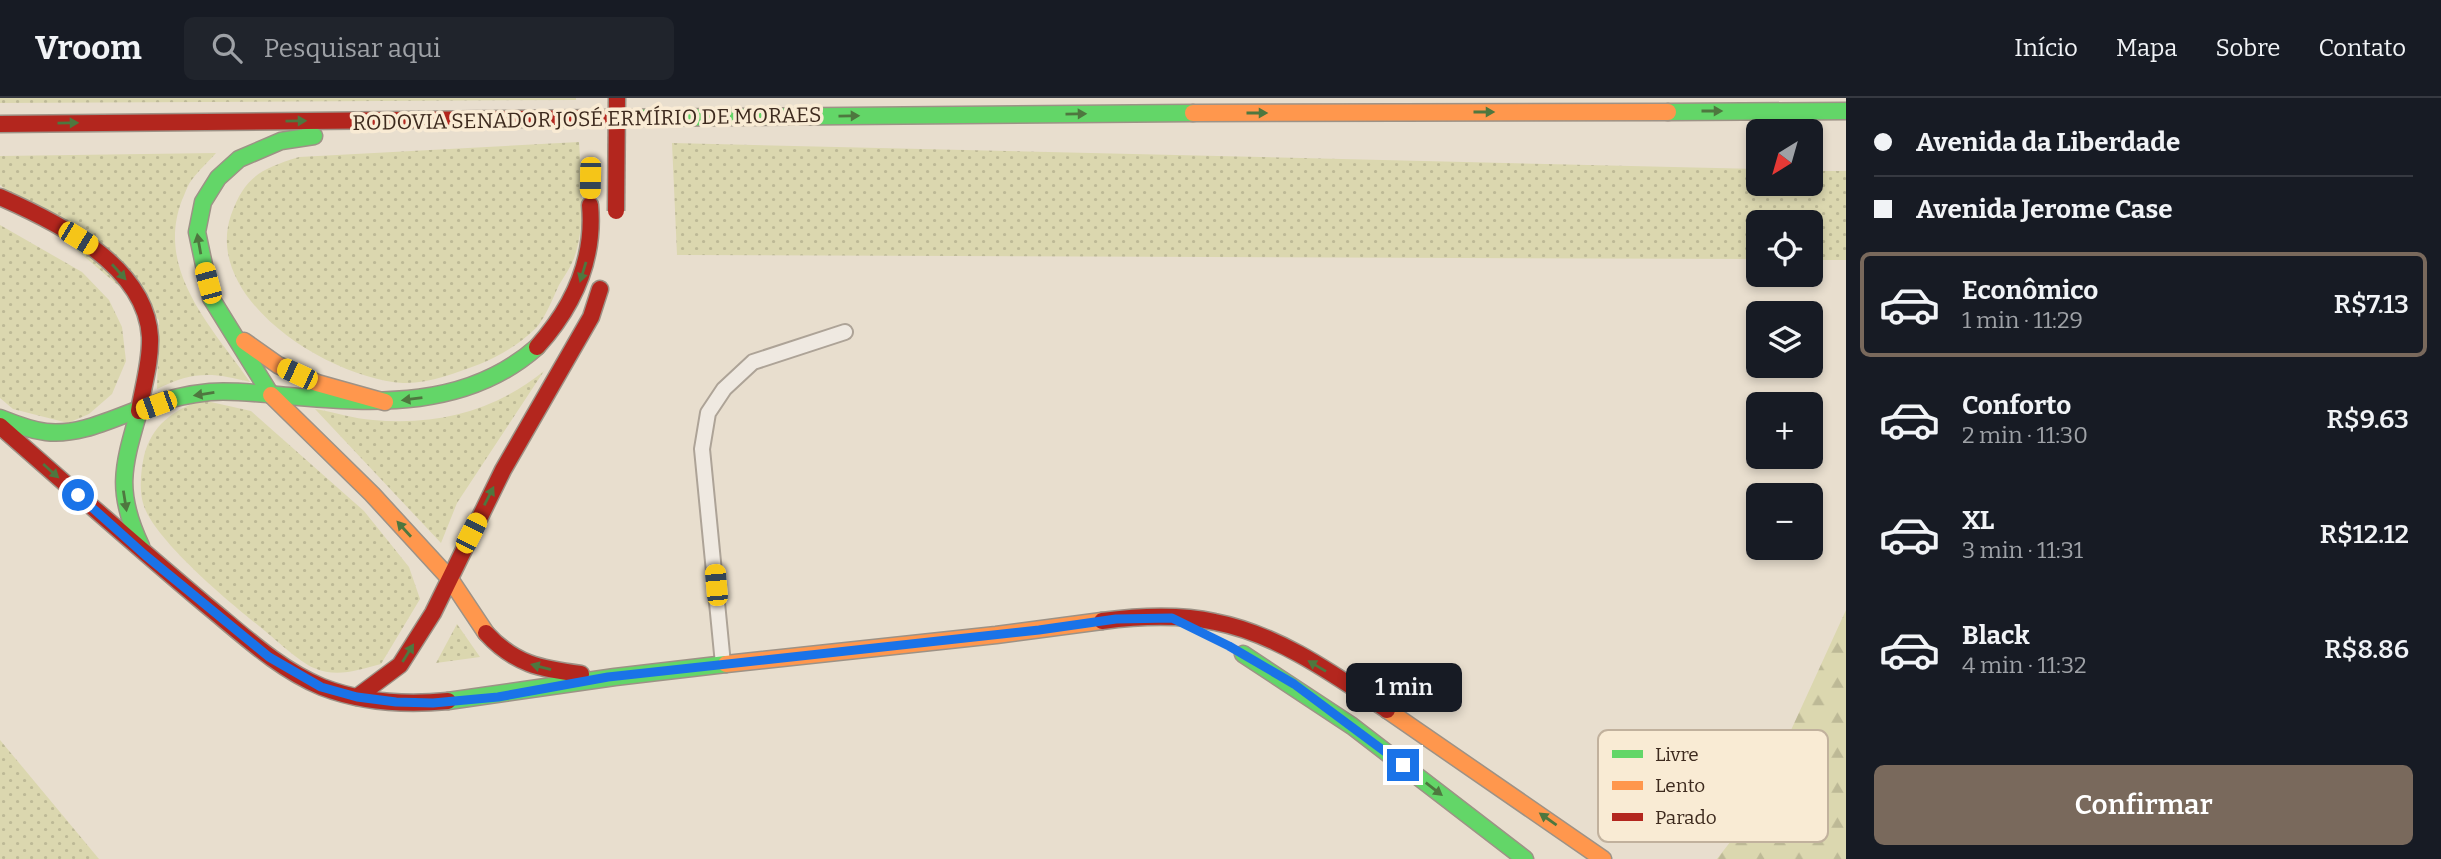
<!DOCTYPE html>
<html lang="pt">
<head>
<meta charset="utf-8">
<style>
	body { margin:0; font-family:Bitter,serif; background:#20242c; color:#f1f3f6; height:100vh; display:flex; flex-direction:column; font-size:26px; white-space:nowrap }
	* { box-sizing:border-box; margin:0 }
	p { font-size:23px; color:#9ea1a6 }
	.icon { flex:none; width:38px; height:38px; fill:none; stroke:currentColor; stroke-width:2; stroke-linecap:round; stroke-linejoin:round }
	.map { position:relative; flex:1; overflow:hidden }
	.side { display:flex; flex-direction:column; background:#171b24; width:595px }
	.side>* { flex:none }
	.guide { display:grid; align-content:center; height:154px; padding:0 28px; background:#171b24 }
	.needle { width:46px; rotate:217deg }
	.tools { position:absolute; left:1746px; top:21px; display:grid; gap:14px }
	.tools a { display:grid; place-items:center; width:77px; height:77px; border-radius:10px; background:#171b24; box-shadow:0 4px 10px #0003; font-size:35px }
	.end { position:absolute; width:32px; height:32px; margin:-16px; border:9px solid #1a73e8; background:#fff; box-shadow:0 0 0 4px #fff }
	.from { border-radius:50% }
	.bubble { position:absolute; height:49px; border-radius:10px; background:#171b24; box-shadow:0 4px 10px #0003; font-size:23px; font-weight:600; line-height:49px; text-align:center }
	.car { position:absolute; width:21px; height:42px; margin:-21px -10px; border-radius:9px; box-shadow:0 0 5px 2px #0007; background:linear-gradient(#f5c518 24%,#345 0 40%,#f5c518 0 76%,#345 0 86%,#f5c518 0) }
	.guide b { display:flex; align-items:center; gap:24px; height:66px; font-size:26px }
	.guide b+b { border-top:2px solid #363941 }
	.guide i { width:18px; height:18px; background:#f1f3f6 }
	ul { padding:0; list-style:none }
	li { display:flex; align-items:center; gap:21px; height:105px; margin:0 14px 10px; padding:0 14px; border:4px solid transparent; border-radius:10px }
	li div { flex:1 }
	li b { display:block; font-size:26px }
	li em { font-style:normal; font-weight:600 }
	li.current { border-color:#79695c }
	li>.icon { width:63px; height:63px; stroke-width:1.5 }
	.button { display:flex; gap:14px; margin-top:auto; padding:14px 28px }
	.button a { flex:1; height:80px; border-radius:10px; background:#79695c; color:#fff; font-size:28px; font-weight:600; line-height:80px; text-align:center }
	header { display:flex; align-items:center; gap:42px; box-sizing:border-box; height:98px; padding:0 35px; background:#171b24; border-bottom:2px solid #363941 }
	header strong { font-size:33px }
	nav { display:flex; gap:38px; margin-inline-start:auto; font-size:24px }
	.search { width:490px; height:63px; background:#20242c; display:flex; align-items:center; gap:18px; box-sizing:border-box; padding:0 24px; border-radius:10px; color:#9ea1a6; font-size:26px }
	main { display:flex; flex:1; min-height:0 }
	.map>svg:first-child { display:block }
	.grass { fill:url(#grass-dots) }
	.forest { fill:url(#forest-firs) }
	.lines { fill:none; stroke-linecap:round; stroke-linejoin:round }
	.lane-casing { stroke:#ada397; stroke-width:18 }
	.fast-casing { stroke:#9d9286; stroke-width:19 }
	.slow-casing { stroke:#9d9286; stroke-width:19 }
	.jam-casing { stroke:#9d9286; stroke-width:19 }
	.lane { stroke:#efe9e1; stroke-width:14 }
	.fast { stroke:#63d668; stroke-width:16 }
	.slow { stroke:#ff974d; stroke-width:16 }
	.jam { stroke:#b3261e; stroke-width:16 }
	.jam-bridge-casing { stroke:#9d9286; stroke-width:19; stroke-linecap:butt }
	.jam-bridge { stroke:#b3261e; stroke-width:16 }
	.oneway { fill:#4e773f }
	.route { stroke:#1a73e8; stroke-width:9 }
	.labels { text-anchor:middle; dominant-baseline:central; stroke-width:7; stroke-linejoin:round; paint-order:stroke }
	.street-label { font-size:21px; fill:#3d2a1e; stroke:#f9ebd4 }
	.key { fill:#f9ebd4; stroke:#c1b19d; stroke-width:2 }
	.key-label { font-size:19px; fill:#3d2a1e }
</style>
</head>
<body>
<header>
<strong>Vroom</strong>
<div class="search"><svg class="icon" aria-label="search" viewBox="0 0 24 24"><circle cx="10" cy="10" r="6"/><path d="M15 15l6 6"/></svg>Pesquisar aqui</div>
<nav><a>Início</a><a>Mapa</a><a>Sobre</a><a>Contato</a></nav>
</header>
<main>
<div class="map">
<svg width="1846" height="761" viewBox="0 0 1846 761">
	<defs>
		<pattern id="grass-dots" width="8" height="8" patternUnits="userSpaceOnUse" patternTransform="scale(1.75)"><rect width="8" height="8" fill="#dbd7af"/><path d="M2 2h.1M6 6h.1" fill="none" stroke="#bdb996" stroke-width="1.8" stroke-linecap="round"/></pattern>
		<pattern id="forest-firs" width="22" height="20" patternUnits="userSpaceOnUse" patternTransform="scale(1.75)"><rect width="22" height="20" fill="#dbd7af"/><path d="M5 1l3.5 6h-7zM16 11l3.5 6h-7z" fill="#bdb996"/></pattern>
	</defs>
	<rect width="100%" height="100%" fill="#e8dece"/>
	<g class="grass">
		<path d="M0 0H576V2L0 5Z"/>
		<path d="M579 44C581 79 586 120 576 154 573 166 565 177 559 187 553 200 546 218 537 229 521 245 500 258 480 266 456 275 428 286 403 285 331 281 202 202 231 117 245 78 261 71 299 59Z"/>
		<path d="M672 45 1759 71V86H1811V73H1846V162H1811V124H1759V161L677 157Z"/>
		<path d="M216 55C208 64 198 73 191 83 187 88 185 96 182 102 155 173 212 229 250 284 213 274 192 273 157 291L159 222 0 87V58Z"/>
		<path d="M0 127 82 174 109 202 122 229 126 263 112 296 89 316 68 325 13 311 0 300Z"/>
		<path d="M544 273 457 405 441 445 315 311C334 314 354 321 373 322 437 328 495 313 544 273Z"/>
		<path d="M202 302 251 313 364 413 409 469 420 501 381 566C358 572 337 580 314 570 299 564 273 539 259 528 230 505 152 440 143 405 139 391 141 372 144 358 152 327 173 312 202 302Z"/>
		<path d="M457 526 480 559 436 565Z"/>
		<path d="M0 642 99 761H0Z"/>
	</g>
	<path class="forest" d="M1846 512V761H1717L1754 713Z"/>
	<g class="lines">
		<defs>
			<path id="lane" d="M723 566 702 351 708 315 724 291 753 264 845 234"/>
			<g id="fast">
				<path d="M1668 14 1846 13"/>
				<path d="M611 20 1193 15"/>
				<path d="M271 297 211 200 197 134 203 104 218 80 239 61 281 43 314 38"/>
				<path d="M139 313C123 369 115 393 141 448"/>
				<path d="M0 320C15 326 29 332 46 334 81 338 115 319 148 308 168 301 189 296 210 294 237 292 262 296 289 298 376 306 467 311 537 249"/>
				<path d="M1243 556 1352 628 1525 761"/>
				<path d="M448 603 615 579 726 566"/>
			</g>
			<g id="slow">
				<path d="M1193 15 1668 14"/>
				<path d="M244 243 278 267 317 285 385 304"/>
				<path d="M271 297 372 396 450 481 486 535"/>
				<path d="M726 566 996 537 1102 523"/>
				<path d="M1387 612 1603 761"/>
			</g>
			<g id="jam">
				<path d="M0 26 611 20"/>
				<path d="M0 99C57 124 146 167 150 239 151 263 143 289 139 313"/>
				<path d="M537 249C573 209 595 162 590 107"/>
				<path d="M0 328C68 388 136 448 205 506 242 536 278 571 322 589 361 604 407 607 448 603"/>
				<path d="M1102 523C1140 518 1178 516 1215 524 1278 536 1335 577 1387 612"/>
				<path d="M486 535C514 566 541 571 581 576"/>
				<path d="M357 599 400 567 433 515 503 372 591 219 600 191"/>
			</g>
		</defs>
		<use href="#lane" class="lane-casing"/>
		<use href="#fast" class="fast-casing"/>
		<use href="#slow" class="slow-casing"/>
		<use href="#jam" class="jam-casing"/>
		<use href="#lane" class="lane"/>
		<use href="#fast" class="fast"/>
		<use href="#slow" class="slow"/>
		<use href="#jam" class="jam"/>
		<defs>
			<path id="jam-bridge" d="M616 113 617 0"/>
		</defs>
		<use href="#jam-bridge" class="jam-bridge-casing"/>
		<use href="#jam-bridge" class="jam-bridge"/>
	</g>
	<defs><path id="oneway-solid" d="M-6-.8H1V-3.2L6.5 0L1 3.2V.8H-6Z" transform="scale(1.75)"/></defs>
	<g class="oneway">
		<use href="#oneway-solid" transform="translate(1712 13)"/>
		<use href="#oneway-solid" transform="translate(1484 14)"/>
		<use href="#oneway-solid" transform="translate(1257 15)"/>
		<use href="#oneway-solid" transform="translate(1076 16) rotate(-1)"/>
		<use href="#oneway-solid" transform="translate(849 18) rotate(-1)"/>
		<use href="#oneway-solid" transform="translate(296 23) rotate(-1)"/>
		<use href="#oneway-solid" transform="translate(68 25) rotate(-1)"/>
		<use href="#oneway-solid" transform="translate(199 146) rotate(-100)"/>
		<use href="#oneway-solid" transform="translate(119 174) rotate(48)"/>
		<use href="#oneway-solid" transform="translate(583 174) rotate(107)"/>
		<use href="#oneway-solid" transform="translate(204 296) rotate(171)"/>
		<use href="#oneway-solid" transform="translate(412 301) rotate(173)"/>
		<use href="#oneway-solid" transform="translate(51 373) rotate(42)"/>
		<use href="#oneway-solid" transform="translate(489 398) rotate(-63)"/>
		<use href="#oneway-solid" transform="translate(125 403) rotate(81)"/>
		<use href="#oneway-solid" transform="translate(404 431) rotate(-132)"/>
		<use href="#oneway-solid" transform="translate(408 555) rotate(-58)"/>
		<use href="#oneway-solid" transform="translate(1317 568) rotate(-149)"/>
		<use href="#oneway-solid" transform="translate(541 569) rotate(-165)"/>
		<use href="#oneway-solid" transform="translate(1434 691) rotate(38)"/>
		<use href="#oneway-solid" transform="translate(1548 721) rotate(-145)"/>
	</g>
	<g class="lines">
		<path class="route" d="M78 397 145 457 269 559 321 589 357 599 396 604 433 605 498 599 608 579 1039 532 1116 521 1172 520 1229 548 1294 586 1403 667"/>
	</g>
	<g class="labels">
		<g class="street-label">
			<text transform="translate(587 21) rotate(-1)">RODOVIA SENADOR JOSÉ ERMÍRIO DE MORAES</text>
		</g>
	</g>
	<rect x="1598" y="632" width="230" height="112" rx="10" class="key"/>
	<rect x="1612" y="652" width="31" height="8" fill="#63d668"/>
	<rect x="1612" y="683" width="31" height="9" fill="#ff974d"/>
	<rect x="1612" y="715" width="31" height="8" fill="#b3261e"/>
	<g class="key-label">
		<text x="1655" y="663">Livre</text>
		<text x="1655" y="694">Lento</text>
		<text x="1655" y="726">Parado</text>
	</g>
</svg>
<div class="tools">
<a><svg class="needle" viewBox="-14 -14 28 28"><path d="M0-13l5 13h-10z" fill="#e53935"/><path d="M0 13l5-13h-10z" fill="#9ea1a6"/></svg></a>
<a><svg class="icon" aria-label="locate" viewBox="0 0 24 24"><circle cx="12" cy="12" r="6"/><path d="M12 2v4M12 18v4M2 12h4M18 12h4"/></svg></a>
<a><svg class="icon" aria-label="layers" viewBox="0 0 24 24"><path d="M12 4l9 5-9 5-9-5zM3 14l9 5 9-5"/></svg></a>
<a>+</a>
<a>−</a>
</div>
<i class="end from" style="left:78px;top:397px"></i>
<i class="end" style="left:1403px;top:667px"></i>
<div class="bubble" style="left:1346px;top:565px;width:116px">1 min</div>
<i class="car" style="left:590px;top:80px;rotate:181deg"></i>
<i class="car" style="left:78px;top:140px;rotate:121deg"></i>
<i class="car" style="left:208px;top:185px;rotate:345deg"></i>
<i class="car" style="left:297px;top:276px;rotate:295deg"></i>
<i class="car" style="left:156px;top:307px;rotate:250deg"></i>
<i class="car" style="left:471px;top:435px;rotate:27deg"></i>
<i class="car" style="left:716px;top:487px;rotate:355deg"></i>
</div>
<section class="side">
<div class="guide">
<b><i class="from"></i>Avenida da Liberdade</b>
<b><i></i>Avenida Jerome Case</b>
</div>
<ul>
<li class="current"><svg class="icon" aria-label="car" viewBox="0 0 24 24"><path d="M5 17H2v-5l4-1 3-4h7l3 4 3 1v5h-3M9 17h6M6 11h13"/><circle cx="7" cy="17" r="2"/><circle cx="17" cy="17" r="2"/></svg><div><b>Econômico</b><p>1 min · 11:29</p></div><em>R$7.13</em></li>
<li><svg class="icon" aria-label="car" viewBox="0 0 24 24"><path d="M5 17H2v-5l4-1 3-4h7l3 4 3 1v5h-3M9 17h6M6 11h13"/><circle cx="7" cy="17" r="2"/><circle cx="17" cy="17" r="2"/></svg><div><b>Conforto</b><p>2 min · 11:30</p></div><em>R$9.63</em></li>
<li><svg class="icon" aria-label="car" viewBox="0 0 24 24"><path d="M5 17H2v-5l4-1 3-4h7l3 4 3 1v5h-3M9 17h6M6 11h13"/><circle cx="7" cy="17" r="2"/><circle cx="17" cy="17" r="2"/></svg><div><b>XL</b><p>3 min · 11:31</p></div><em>R$12.12</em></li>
<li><svg class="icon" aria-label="car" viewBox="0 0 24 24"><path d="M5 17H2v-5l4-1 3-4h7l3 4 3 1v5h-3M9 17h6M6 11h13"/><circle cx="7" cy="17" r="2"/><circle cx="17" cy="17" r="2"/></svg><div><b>Black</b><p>4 min · 11:32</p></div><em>R$8.86</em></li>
</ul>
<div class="button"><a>Confirmar</a></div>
</section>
</main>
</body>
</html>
